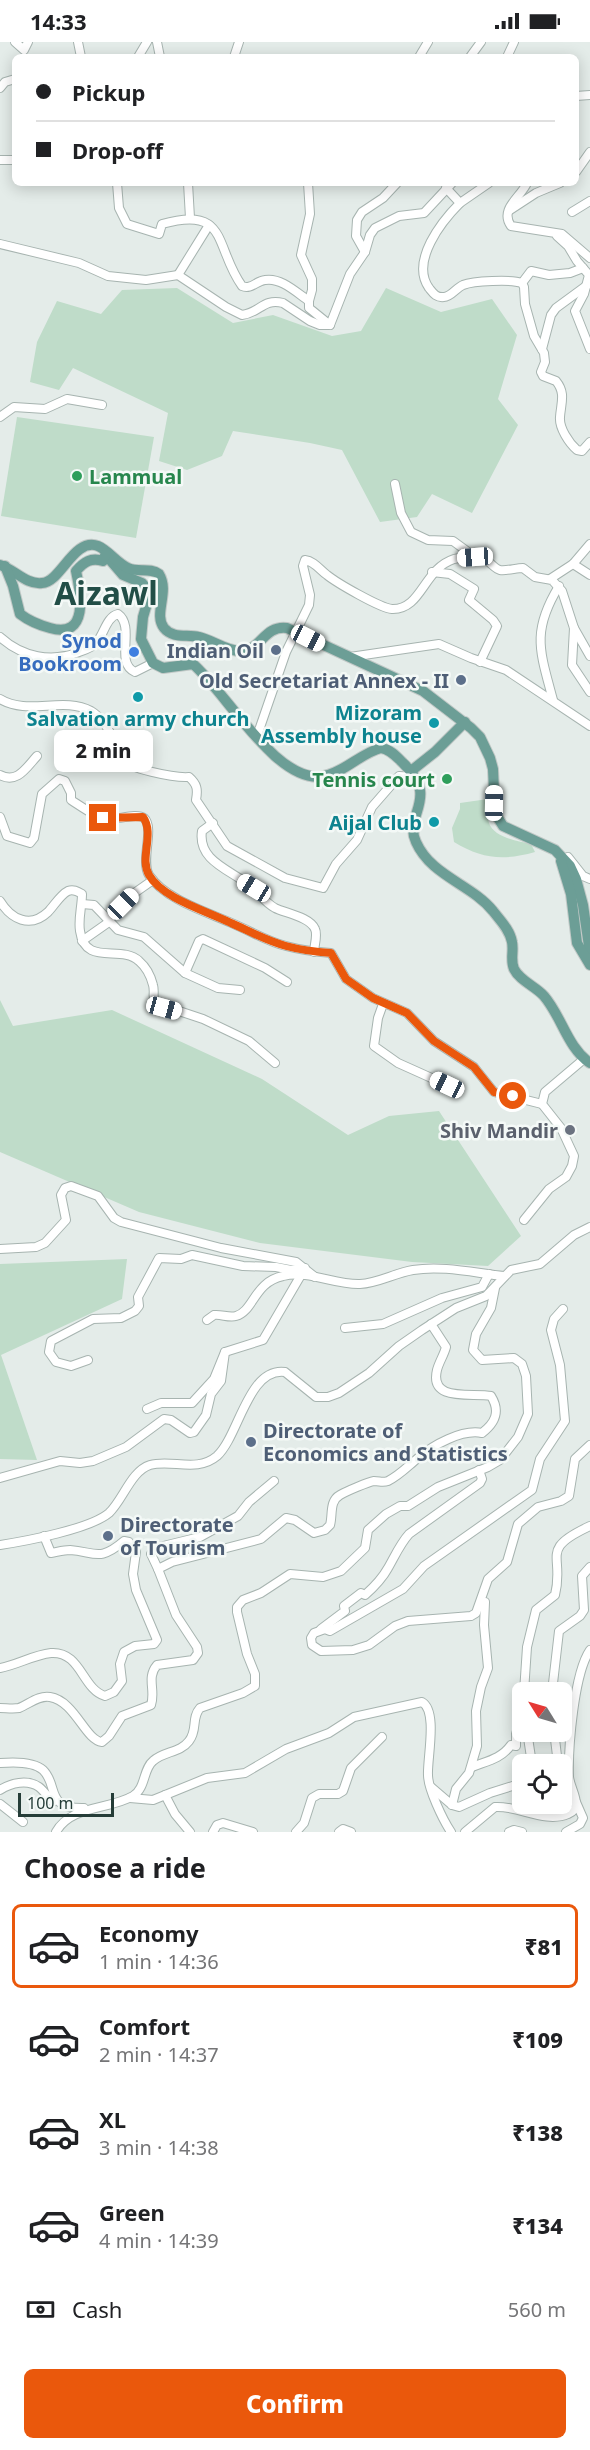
<!DOCTYPE html>
<html lang="en">
<head>
<meta charset="utf-8">
<style>
	body { margin:0; font-family:"Noto Sans",sans-serif; background:#f6f6f6; color:#202124; height:100vh; display:flex; flex-direction:column; font-size:22px; white-space:nowrap }
	* { box-sizing:border-box; margin:0 }
	p { font-size:20px; color:#757577 }
	.icon { flex:none; width:33px; height:33px; fill:none; stroke:currentColor; stroke-width:2; stroke-linecap:round; stroke-linejoin:round }
	.map { position:relative; height:1790px; overflow:hidden }
	.panel { display:flex; flex-direction:column; background:#fff; flex:1 }
	.panel>* { flex:none }
	.top-card { position:absolute; left:12px; top:12px; width:567px; height:132px; border-radius:9px; box-shadow:0 3px 15px #0003; display:grid; align-content:center; height:132px; padding:0 24px; background:#fff }
	.needle { width:39px; rotate:307deg }
	.tools { position:absolute; left:512px; top:1640px; display:grid; gap:12px }
	.tools a { display:grid; place-items:center; width:60px; height:60px; border-radius:9px; background:#fff; box-shadow:0 3px 15px #0003; font-size:30px }
	.scale { position:absolute; left:18px; bottom:15px; width:96px; box-sizing:border-box; padding-left:6px; border:3px solid #253d38; border-top:0; font-size:16px; line-height:21px; white-space:nowrap; color:#253d38; -webkit-text-stroke:4px #f4f9f7; paint-order:stroke }
	.end { position:absolute; width:27px; height:27px; margin:-14px; border:8px solid #ea580c; background:#fff; box-shadow:0 0 0 3px #fff }
	.from { border-radius:50% }
	.bubble { position:absolute; height:42px; border-radius:9px; background:#fff; box-shadow:0 3px 15px #0003; font-size:20px; font-weight:800; line-height:42px; text-align:center }
	.car { position:absolute; width:18px; height:36px; margin:-18px -9px; border-radius:8px; box-shadow:0 0 4px 2px #0007; background:linear-gradient(#fff 24%,#345 0 40%,#fff 0 76%,#345 0 86%,#fff 0) }
	.top-card b { display:flex; align-items:center; gap:21px; height:57px; font-size:22px }
	.top-card b+b { border-top:2px solid #e0e0e0 }
	.top-card i { width:15px; height:15px; background:#202124 }
	ul { padding:0; list-style:none }
	li { display:flex; align-items:center; gap:18px; height:84px; margin:0 12px 9px; padding:0 12px; border:3px solid transparent; border-radius:9px }
	li div { flex:1 }
	li b { display:block; font-size:22px }
	li em { font-style:normal; font-weight:800 }
	li.on { border-color:#ea580c }
	li>.icon { width:54px; height:54px; stroke-width:1.5 }
	h2 { padding:0 24px; font-size:27px; line-height:72px }
	.pay { display:flex; align-items:center; gap:15px; height:66px; padding:0 24px; font-size:22px }
	.pay p { margin-inline-start:auto }
	.button { display:flex; gap:12px; margin-top:auto; padding:12px 24px }
	.button a { flex:1; height:69px; border-radius:9px; background:#ea580c; color:#fff; font-size:24px; font-weight:800; line-height:69px; text-align:center }
	.status { display:flex; justify-content:space-between; align-items:center; height:42px; padding:0 30px; background:#fff; direction:ltr }
	.status svg { height:16px; fill:currentColor }
	.map>svg:first-child { display:block }
	.green { fill:#bfdcc9 }
	.lines { fill:none; stroke-linecap:round; stroke-linejoin:round }
	.minor-casing { stroke:#a7b4b0; stroke-width:10 }
	.major-casing { stroke:#c2c9c7; stroke-width:12 }
	.minor { stroke:#fff; stroke-width:8 }
	.major { stroke:#6c9e96; stroke-width:10 }
	.route { stroke:#ea580c; stroke-width:8 }
	.leisure-dot { fill:#2e9e5b; stroke:#f4f9f7; stroke-width:2 }
	.service-dot { fill:#5c6f8a; stroke:#f4f9f7; stroke-width:2 }
	.shop-dot { fill:#3f7fe0; stroke:#f4f9f7; stroke-width:2 }
	.culture-dot { fill:#0f9aa8; stroke:#f4f9f7; stroke-width:2 }
	.worship-dot { fill:#6b7280; stroke:#f4f9f7; stroke-width:2 }
	.labels { text-anchor:middle; dominant-baseline:central; stroke-width:5; stroke-linejoin:round; paint-order:stroke }
	.leisure-label { font-size:20px; font-weight:bold; fill:#27864d; stroke:#f4f9f7; text-anchor:start }
	.shop-label { font-size:20px; font-weight:bold; fill:#366cbe; stroke:#f4f9f7; text-anchor:end }
	.service-label { font-size:20px; font-weight:bold; fill:#4e5e75; stroke:#f4f9f7; text-anchor:end }
	.culture-label { font-size:20px; font-weight:bold; fill:#0d838f; stroke:#f4f9f7; text-anchor:end }
	.worship-label { font-size:20px; font-weight:bold; fill:#5b616d; stroke:#f4f9f7; text-anchor:end }
	.town-label { font-size:32px; font-weight:bold; fill:#224e47; stroke:#f4f9f7 }
</style>
</head>
<body>
<div class="status"><b>14:33</b><svg viewBox="0 0 49 12"><path d="M0 12V9h3v3zM5 12V6h3v6zM10 12V3h3v9zM15 12V0h3v12zM26 1h20v11H26zM47 4h2v5h-2z"/></svg></div>
<div class="map">
<svg width="590" height="1790" viewBox="0 0 590 1790">
	<rect width="100%" height="100%" fill="#e4ece9"/>
	<g class="green">
		<path d="M177 246 233 281 273 273 332 294 361 289 386 246 441 270 492 257 517 293 498 357 518 383 472 471 432 452 417 475 380 480 342 408 310 401 233 389 222 414 187 428 159 419 168 371 73 326 59 348 30 340 37 300 57 259 101 272 122 248Z"/>
		<path d="M17 375 154 395 136 496 1 474Z"/>
		<path d="M488 757C488 764 487 775 489 781 494 796 519 799 531 802L535 810C503 819 482 817 454 800L452 786 460 767V761Z"/>
		<path d="M0 958 13 984 112 968 262 1037 348 1093 389 1074 439 1069 521 1194 488 1224 412 1220 260 1201 139 1170 0 1110Z"/>
		<path d="M127 1217 122 1257 1 1313 37 1418 0 1417V1222Z"/>
	</g>
	<g class="lines">
		<defs>
			<g id="minor">
				<path d="M15 0 24 8 28 0"/>
				<path d="M78 0 81 15"/>
				<path d="M157 0 160 15"/>
				<path d="M138 15 147 0"/>
				<path d="M234 15 239 0"/>
				<path d="M419 15 428 0"/>
				<path d="M470 15 481 0"/>
				<path d="M507 15 514 0"/>
				<path d="M0 46 5 40 15 37"/>
				<path d="M576 54 590 53"/>
				<path d="M0 118H15"/>
				<path d="M576 130 590 110"/>
				<path d="M117 141 119 166 127 182 159 192 162 182C229 163 214 205 242 244 251 248 256 239 265 238 281 235 297 251 309 259V266L330 283"/>
				<path d="M188 141 190 176"/>
				<path d="M308 141 310 172 301 213 312 237V248L309 259"/>
				<path d="M527 141C521 155 499 167 511 184L562 192 590 216"/>
				<path d="M446 146 460 161C442 179 410 219 429 246 433 251 436 256 444 255 451 255 456 246 463 243 473 239 511 237 522 241L524 245 525 262 534 294 544 311 545 320 541 330 543 334 556 339C566 351 561 361 560 375 559 386 569 401 577 408L582 409 590 400"/>
				<path d="M460 161 489 141"/>
				<path d="M510 168 536 151 560 141"/>
				<path d="M572 170 590 159"/>
				<path d="M557 194 568 204 577 219 589 233 584 252 575 269 590 307"/>
				<path d="M0 202 79 221 108 234 146 238 178 233 226 265 242 273C260 271 263 256 283 261L310 279 320 283H330L350 232 365 210 370 193 375 186 399 174 424 171 452 141"/>
				<path d="M365 210 356 194 357 178 362 170 383 156 397 141"/>
				<path d="M178 233 209 183"/>
				<path d="M522 241 531 229 549 233 570 231 583 226"/>
				<path d="M542 307 551 273 556 266 586 244"/>
				<path d="M0 375 14 365 45 367 67 357 102 363"/>
				<path d="M395 442 401 471 411 490 428 498 453 499 475 515"/>
				<path d="M573 522 590 533"/>
				<path d="M432 530 450 532 474 547 469 558 493 578 497 584 480 620"/>
				<path d="M550 537 573 522 590 502"/>
				<path d="M574 586 590 614"/>
				<path d="M0 595C22 615 51 621 79 610 85 608 92 606 96 601 104 593 106 575 118 572 136 585 114 621 135 630L153 621"/>
				<path d="M350 615 439 602 471 616 506 628 590 684"/>
				<path d="M0 657C28 674 63 654 91 669 103 676 112 693 117 706 118 709 117 713 119 715 126 727 176 736 189 735 197 742 198 747 196 758L227 804 285 836 323 846 336 822 357 798 372 765 399 734 415 735"/>
				<path d="M553 658C540 609 531 590 559 544"/>
				<path d="M257 694 286 610 309 563 310 553 303 524 305 518C314 519 320 528 327 533 337 541 380 566 392 567 422 568 423 527 454 517 462 515 478 513 485 517 490 520 495 527 500 528 507 529 516 526 523 526L535 535 552 538 562 549 574 586 572 623 590 650"/>
				<path d="M0 733C17 742 26 726 37 714"/>
				<path d="M0 775 7 794 30 801 34 796 42 752 59 737 65 739 71 751V758C85 767 96 776 112 777 120 777 137 771 144 776 155 786 140 819 149 833 165 858 210 871 236 883 252 890 269 900 286 904 301 908 316 910 331 911L346 937 373 956 407 971 434 999 474 1025 494 1050 542 1062"/>
				<path d="M213 781 202 789C197 821 235 829 254 847 261 854 266 861 275 866 285 871 310 875 315 887 318 893 314 904 314 910"/>
				<path d="M568 815 583 834 590 837"/>
				<path d="M0 859C11 877 30 887 48 870 54 864 60 853 68 849 73 847 77 849 82 852 82 864 78 877 80 889 85 925 121 902 139 919 146 925 151 935 153 943 155 950 152 955 155 961L203 977 249 999 275 1021"/>
				<path d="M82 862 94 863 118 888 144 895 185 931 218 946 240 948"/>
				<path d="M82 899 109 880 113 871 133 852 153 838"/>
				<path d="M185 931 199 899 203 897 265 926 287 940"/>
				<path d="M383 962 378 976 374 1004 398 1021 447 1043"/>
				<path d="M524 1178 549 1147 566 1135 572 1124 574 1114 561 1086 542 1062 545 1050 584 1017"/>
				<path d="M0 1207 36 1205 45 1201 66 1178 61 1153 65 1146 71 1144 98 1154 114 1176 121 1180 221 1206 296 1220 315 1235"/>
				<path d="M563 1267 554 1277 551 1288 560 1323 565 1379 540 1417 532 1448 424 1524 403 1547 330 1589 325 1587 314 1591 311 1596 312 1603 321 1609 353 1608 369 1603 395 1584 408 1579 471 1574 476 1571 488 1537 507 1520 518 1482 538 1465 561 1459 569 1454 575 1417 590 1403"/>
				<path d="M207 1278 214 1273C221 1272 229 1276 236 1274 254 1269 254 1240 283 1234 309 1228 335 1243 360 1242 378 1241 395 1231 413 1228 442 1223 475 1231 504 1234"/>
				<path d="M345 1286 383 1282 442 1256 482 1245 489 1232"/>
				<path d="M88 1318 71 1324 56 1320 49 1310 51 1299 93 1277 121 1276 135 1269 139 1264 138 1255 159 1216 181 1217 192 1213 243 1224 276 1225 291 1228 305 1226"/>
				<path d="M147 1367 161 1361H192L214 1337 225 1310 263 1298 301 1233"/>
				<path d="M0 1436 60 1419 80 1421 93 1419 126 1405 164 1377 171 1378 190 1391 194 1390 206 1373 211 1352 221 1339 225 1310"/>
				<path d="M0 1503C26 1499 90 1487 109 1471 123 1458 131 1429 150 1423 172 1417 197 1431 217 1414 239 1394 248 1325 285 1330L316 1355H328L339 1351 369 1331 399 1304 422 1288 456 1266 486 1254 511 1228 540 1222 574 1193 590 1185"/>
				<path d="M158 1527 151 1512 155 1506 200 1495 238 1474 249 1460 274 1439"/>
				<path d="M321 1587 345 1569 344 1564 361 1551 365 1553C374 1545 382 1537 388 1526 395 1514 400 1502 409 1492L480 1441 482 1437 479 1428"/>
				<path d="M0 1626C17 1623 33 1613 51 1611 81 1609 82 1647 105 1654L114 1650 122 1639 120 1622 124 1610 135 1604 154 1602 157 1598 136 1548 133 1532 136 1510 129 1500 124 1499C99 1520 96 1510 70 1508 64 1508 57 1510 51 1511L44 1494"/>
				<path d="M524 1650 527 1605 536 1568 555 1553C565 1513 538 1508 590 1484"/>
				<path d="M552 1650 559 1589 580 1574 584 1568 582 1534 590 1525"/>
				<path d="M0 1666C6 1666 13 1667 19 1666 29 1662 39 1653 50 1655 75 1659 85 1698 102 1700L109 1694 122 1674 151 1663C156 1648 146 1636 157 1623L193 1618 198 1611 197 1605 176 1573 158 1527 172 1520 261 1497 286 1476 295 1478 314 1491 325 1488 330 1483C333 1473 329 1459 340 1453 347 1449 368 1440 374 1439 380 1439 382 1441 388 1439 400 1433 408 1424 418 1416 433 1403 462 1387 482 1391 495 1381 501 1370 491 1354 473 1350 429 1361 437 1328 439 1320 444 1313 446 1305L431 1282"/>
				<path d="M527 1689 532 1722"/>
				<path d="M554 1689 558 1722"/>
				<path d="M0 1721C12 1720 33 1719 43 1728 59 1743 44 1767 84 1766"/>
				<path d="M472 1725C487 1719 501 1717 511 1703L516 1704V1692L522 1673"/>
				<path d="M561 1729 569 1742"/>
				<path d="M431 1745 452 1763 459 1765 490 1751 522 1741"/>
				<path d="M0 1748C11 1741 27 1737 39 1745 44 1749 48 1755 53 1760"/>
				<path d="M165 1753 175 1772 190 1790"/>
				<path d="M130 1756 153 1758 207 1736 245 1731 286 1707 329 1691 354 1675 422 1660C438 1669 427 1717 428 1733 428 1747 443 1778 451 1790"/>
				<path d="M0 1762 23 1780"/>
				<path d="M452 1763 456 1747 469 1731 477 1704 476 1669 481 1645 488 1626 484 1583 485 1560"/>
				<path d="M56 1790C71 1763 109 1768 133 1754 146 1746 143 1727 153 1719 164 1709 180 1711 189 1699 198 1688 191 1676 200 1666L243 1651 255 1644V1632L247 1612 237 1570V1565L243 1558 261 1551 290 1532 323 1535 341 1529 365 1506 368 1488 386 1472 400 1464H408L438 1445 488 1425 500 1418 518 1395 528 1372 526 1334 522 1322 514 1316 482 1318 473 1308 476 1292 491 1266 495 1246"/>
				<path d="M213 1790 217 1783 223 1781 253 1790"/>
				<path d="M296 1790 304 1781 312 1756 319 1752H338L343 1749 351 1726 382 1695"/>
				<path d="M339 1790 343 1787 351 1790"/>
				<path d="M465 1790 495 1765C518 1763 545 1782 568 1772 573 1770 576 1767 576 1762 576 1753 570 1744 569 1735 568 1706 574 1631 590 1608"/>
				<path d="M509 1790 514 1788 522 1790"/>
				<path d="M566 1790 580 1782 583 1776 576 1760"/>
			</g>
			<g id="major">
				<path d="M111 519 123 533 142 541 147 547 148 558 143 575 141 597 153 621 163 626 193 622C226 650 278 744 324 734 345 730 361 711 381 706 390 707 397 715 403 721 441 757 403 772 416 800 431 834 471 842 493 869 500 878 510 888 512 900 514 909 510 918 514 927 520 939 535 944 544 954 562 975 567 1005 590 1021"/>
				<path d="M0 523C14 527 26 543 42 541 61 540 74 495 98 504 108 508 117 521 128 526 138 531 150 525 159 532 170 550 153 572 164 586 173 597 187 592 199 595 213 598 229 611 243 609 261 607 265 583 287 586L423 649 471 686 480 695 490 716 493 727 495 771 503 784 555 808 570 824 576 837 583 863 590 911"/>
				<path d="M5 524 13 544 20 572C29 579 39 583 50 586 89 597 81 552 76 529 84 520 91 515 103 519L106 511"/>
				<path d="M411 729 435 710 465 680"/>
				<path d="M561 819 571 852 577 901 590 923"/>
			</g>
		</defs>
		<use href="#minor" class="minor-casing"/>
		<use href="#major" class="major-casing"/>
		<use href="#minor" class="minor"/>
		<use href="#major" class="major"/>
	</g>
	<g class="lines">
		<path class="route" d="M103 776 143 775C155 792 139 816 149 833 163 857 207 869 231 881 249 889 267 899 286 904 301 908 316 910 331 911L346 937 373 956 407 971 434 999 474 1025 494 1050 513 1054"/>
	</g>
	<g class="leisure-dot">
		<circle cx="77" cy="434" r="6"/>
		<circle cx="447" cy="737" r="6"/>
	</g>
	<g class="service-dot">
		<circle cx="276" cy="608" r="6"/>
		<circle cx="461" cy="638" r="6"/>
		<circle cx="251" cy="1400" r="6"/>
		<circle cx="108" cy="1494" r="6"/>
	</g>
	<circle class="shop-dot" cx="134" cy="610" r="6"/>
	<g class="culture-dot">
		<circle cx="138" cy="655" r="6"/>
		<circle cx="434" cy="681" r="6"/>
		<circle cx="434" cy="780" r="6"/>
	</g>
	<circle class="worship-dot" cx="570" cy="1088" r="6"/>
	<g class="labels">
		<g class="leisure-label">
			<text x="89" y="434">Lammual</text>
			<text x="435" y="737" text-anchor="end">Tennis court</text>
		</g>
		<g class="shop-label">
			<text x="122" y="598">Synod<tspan x="122" dy="23">Bookroom</tspan></text>
		</g>
		<g class="service-label">
			<text x="264" y="608">Indian Oil</text>
			<text x="449" y="638">Old Secretariat Annex - II</text>
			<text x="263" y="1388" text-anchor="start">Directorate of<tspan x="263" dy="23">Economics and Statistics</tspan></text>
			<text x="120" y="1482" text-anchor="start">Directorate<tspan x="120" dy="23">of Tourism</tspan></text>
		</g>
		<g class="culture-label">
			<text x="422" y="670">Mizoram<tspan x="422" dy="23">Assembly house</tspan></text>
			<text x="138" y="676" text-anchor="middle">Salvation army church</text>
			<text x="422" y="780">Aijal Club</text>
		</g>
		<g class="worship-label">
			<text x="558" y="1088">Shiv Mandir</text>
		</g>
		<g class="town-label">
			<text x="106" y="550">Aizawl</text>
		</g>
	</g>
</svg>
<div class="tools">
<a><svg class="needle" viewBox="-14 -14 28 28"><path d="M0-13l5 13h-10z" fill="#e53935"/><path d="M0 13l5-13h-10z" fill="#757577"/></svg></a>
<a><svg class="icon" aria-label="locate" viewBox="0 0 24 24"><circle cx="12" cy="12" r="6"/><path d="M12 2v4M12 18v4M2 12h4M18 12h4"/></svg></a>
</div>
<div class="scale">100 m</div>
<i class="end from" style="left:513px;top:1054px"></i>
<i class="end" style="left:103px;top:776px"></i>
<div class="bubble" style="left:54px;top:688px;width:99px">2 min</div>
<i class="car" style="left:475px;top:515px;rotate:266deg"></i>
<i class="car" style="left:308px;top:596px;rotate:117deg"></i>
<i class="car" style="left:494px;top:761px;rotate:1deg"></i>
<i class="car" style="left:254px;top:846px;rotate:301deg"></i>
<i class="car" style="left:123px;top:862px;rotate:45deg"></i>
<i class="car" style="left:164px;top:966px;rotate:105deg"></i>
<i class="car" style="left:447px;top:1043px;rotate:295deg"></i>
<div class="top-card">
<b><i class="from"></i>Pickup</b>
<b><i></i>Drop-off</b>
</div>
</div>
<section class="panel">
<h2>Choose a ride</h2>
<ul>
<li class="on"><svg class="icon" aria-label="car" viewBox="0 0 24 24"><path d="M5 17H2v-5l4-1 3-4h7l3 4 3 1v5h-3M9 17h6M6 11h13"/><circle cx="7" cy="17" r="2"/><circle cx="17" cy="17" r="2"/></svg><div><b>Economy</b><p>1 min · 14:36</p></div><em>₹81</em></li>
<li><svg class="icon" aria-label="car" viewBox="0 0 24 24"><path d="M5 17H2v-5l4-1 3-4h7l3 4 3 1v5h-3M9 17h6M6 11h13"/><circle cx="7" cy="17" r="2"/><circle cx="17" cy="17" r="2"/></svg><div><b>Comfort</b><p>2 min · 14:37</p></div><em>₹109</em></li>
<li><svg class="icon" aria-label="car" viewBox="0 0 24 24"><path d="M5 17H2v-5l4-1 3-4h7l3 4 3 1v5h-3M9 17h6M6 11h13"/><circle cx="7" cy="17" r="2"/><circle cx="17" cy="17" r="2"/></svg><div><b>XL</b><p>3 min · 14:38</p></div><em>₹138</em></li>
<li><svg class="icon" aria-label="car" viewBox="0 0 24 24"><path d="M5 17H2v-5l4-1 3-4h7l3 4 3 1v5h-3M9 17h6M6 11h13"/><circle cx="7" cy="17" r="2"/><circle cx="17" cy="17" r="2"/></svg><div><b>Green</b><p>4 min · 14:39</p></div><em>₹134</em></li>
</ul>
<div class="pay"><svg class="icon" aria-label="cash" viewBox="0 0 24 24"><path d="M3 7h18v10H3z"/><circle cx="12" cy="12" r="2"/></svg>Cash<p>560 m</p></div>
<div class="button"><a>Confirm</a></div>
</section>
</body>
</html>
